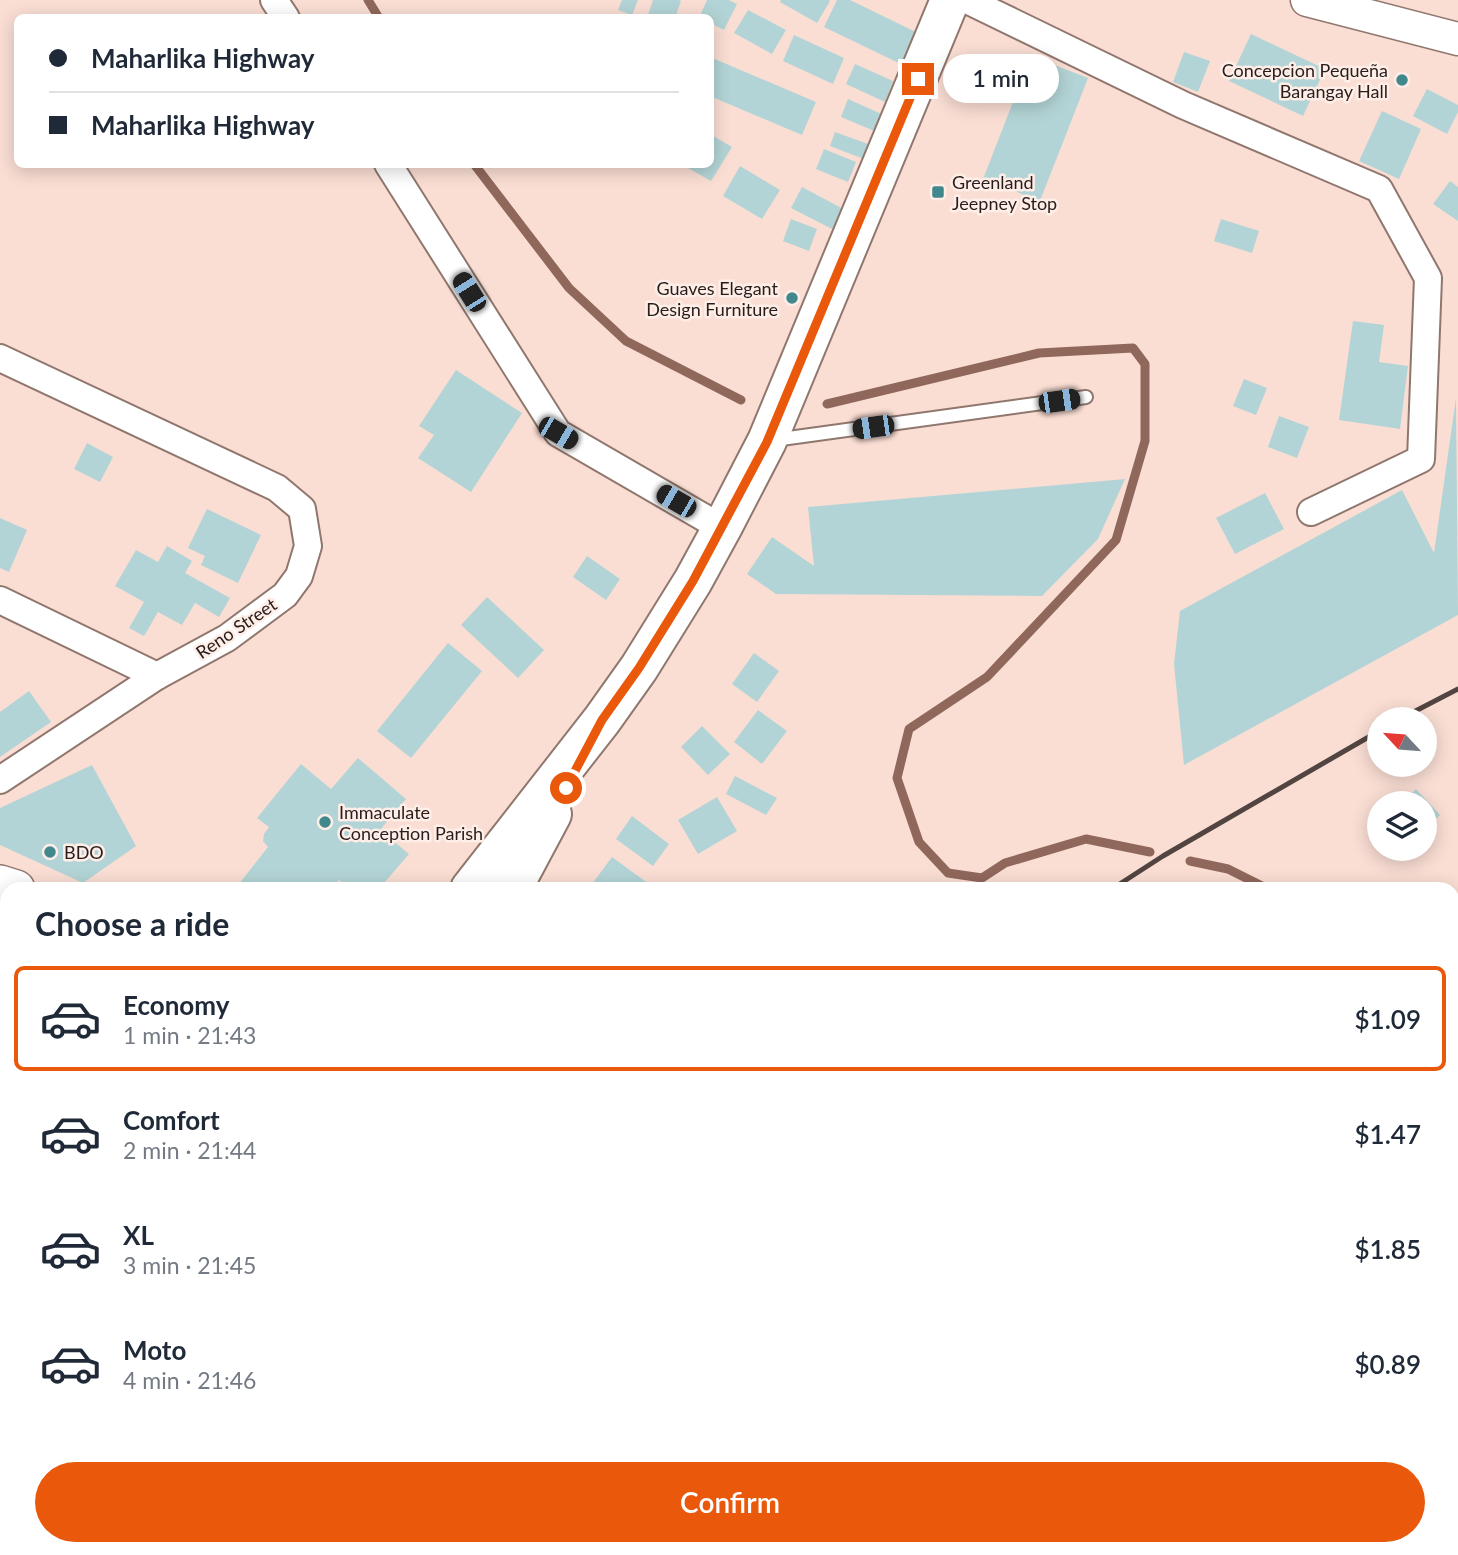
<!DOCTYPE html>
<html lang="en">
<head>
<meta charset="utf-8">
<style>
	body { margin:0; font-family:Lato,sans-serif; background:#f2f2f3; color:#1f2937; height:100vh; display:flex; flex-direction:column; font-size:26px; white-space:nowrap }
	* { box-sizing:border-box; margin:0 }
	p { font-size:23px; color:#747a83 }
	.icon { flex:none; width:38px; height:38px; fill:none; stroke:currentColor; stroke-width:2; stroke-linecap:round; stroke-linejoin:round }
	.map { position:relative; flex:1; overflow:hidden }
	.panel { position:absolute; left:0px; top:882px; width:1460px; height:674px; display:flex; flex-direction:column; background:#fff; border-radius:21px 21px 0 0; box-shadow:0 4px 18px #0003 }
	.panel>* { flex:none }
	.top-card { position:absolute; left:14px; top:14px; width:700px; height:154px; border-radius:10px; box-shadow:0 4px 18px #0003; display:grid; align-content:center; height:154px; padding:0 35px; background:#fff }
	.needle { width:46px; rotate:296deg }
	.buttons { position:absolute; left:1367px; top:707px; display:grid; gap:14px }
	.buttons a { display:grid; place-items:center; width:70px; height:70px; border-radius:50%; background:#fff; box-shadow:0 4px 18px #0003; font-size:35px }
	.end { position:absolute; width:32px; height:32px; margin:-16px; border:9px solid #ea580c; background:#fff; box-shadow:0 0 0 4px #fff }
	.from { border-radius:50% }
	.bubble { position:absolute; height:49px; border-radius:24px; background:#fff; box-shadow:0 4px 18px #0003; font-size:23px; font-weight:600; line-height:49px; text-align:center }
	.car { position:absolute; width:21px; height:42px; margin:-21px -10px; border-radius:9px; box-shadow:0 0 5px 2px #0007; background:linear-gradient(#222 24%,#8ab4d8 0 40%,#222 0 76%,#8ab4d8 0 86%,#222 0) }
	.top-card b { display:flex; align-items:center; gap:24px; height:66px; font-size:26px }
	.top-card b+b { border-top:2px solid #e0e1e3 }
	.top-card i { width:18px; height:18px; background:#1f2937 }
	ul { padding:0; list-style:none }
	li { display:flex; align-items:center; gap:21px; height:105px; margin:0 14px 10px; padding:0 21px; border:4px solid transparent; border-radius:10px }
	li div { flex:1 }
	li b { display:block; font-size:26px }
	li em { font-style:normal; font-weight:600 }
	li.selected { border-color:#ea580c }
	li>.icon { width:63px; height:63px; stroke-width:1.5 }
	h2 { padding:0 35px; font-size:32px; line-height:84px }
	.cta { display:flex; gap:14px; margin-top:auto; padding:14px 35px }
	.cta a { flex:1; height:80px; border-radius:42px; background:#ea580c; color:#fff; font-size:28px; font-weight:600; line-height:80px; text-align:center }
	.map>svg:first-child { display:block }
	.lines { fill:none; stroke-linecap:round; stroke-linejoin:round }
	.stream { stroke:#90685b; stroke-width:9 }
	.building { fill:#b3d4d6 }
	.service-casing { stroke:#90776e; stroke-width:16 }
	.minor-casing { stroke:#90776e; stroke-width:30 }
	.tertiary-casing { stroke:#90776e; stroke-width:35 }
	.secondary-casing { stroke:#90776e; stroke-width:40 }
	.primary-casing { stroke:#90776e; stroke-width:42 }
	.service { stroke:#fff; stroke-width:12 }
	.minor { stroke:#fff; stroke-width:26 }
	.tertiary { stroke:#fff; stroke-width:32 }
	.secondary { stroke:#fff; stroke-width:37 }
	.primary { stroke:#fff; stroke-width:38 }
	.rail { stroke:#524440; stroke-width:5 }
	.route { stroke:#ea580c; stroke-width:9 }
	.poi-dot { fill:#40888c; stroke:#ffeee8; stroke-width:2.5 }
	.labels { text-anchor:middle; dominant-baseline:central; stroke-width:5; stroke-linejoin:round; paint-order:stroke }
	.poi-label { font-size:18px; fill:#271d1a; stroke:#ffeee8; text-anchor:start }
	.street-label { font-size:18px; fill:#271d1a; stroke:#ffeee8 }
</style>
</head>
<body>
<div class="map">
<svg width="1458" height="1555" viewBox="0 0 1458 1555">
	<rect width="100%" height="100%" fill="#faded4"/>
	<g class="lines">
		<g class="stream">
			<path d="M368 0 379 18"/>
			<path d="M474 164 569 288 626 341 741 400"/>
			<path d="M827 404 1039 353 1133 348 1145 364V441L1116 540 987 677 909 729 897 778 919 842 948 873 982 878 1005 863 1086 839 1150 852"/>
			<path d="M1190 861 1228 869 1268 889"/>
			<path d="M1419 1549V1555"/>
		</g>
	</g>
	<g class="building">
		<path d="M622 0H638L632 15 618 10Z"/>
		<path d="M653 0H679L681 1 675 18H647Z"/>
		<path d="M707 0H729L737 4 724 30 710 23V18H699Z"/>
		<path d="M781 0H829L830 1 817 23 780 2Z"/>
		<path d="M837 0H850L924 36 909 68 824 27Z"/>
		<path d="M748 10 786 30 772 54 734 33Z"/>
		<path d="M1251 34 1325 69 1303 116 1229 81Z"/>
		<path d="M794 35 844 58 833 84 783 61Z"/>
		<path d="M1184 52 1210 61 1198 92 1173 82Z"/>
		<path d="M1031 56 1088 78 1040 201 983 179Z"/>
		<path d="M710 57 816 102 802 135 710 96Z"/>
		<path d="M855 64 893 81 885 102 846 84Z"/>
		<path d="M1427 89 1458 105V112L1447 134 1413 116Z"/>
		<path d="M848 99 886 116 879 133 841 117Z"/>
		<path d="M1382 111 1421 129 1399 179 1359 161Z"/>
		<path d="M835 132 879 148 874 163 830 146Z"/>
		<path d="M710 134 732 147 711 181 688 168 690 164H710Z"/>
		<path d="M824 149 856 162 848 182 816 169Z"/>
		<path d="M740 166 780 190 762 219 723 196Z"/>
		<path d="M1450 181 1458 187V221L1433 204Z"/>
		<path d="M802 187 847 211 836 231 791 208Z"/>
		<path d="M791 219 817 229 809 251 783 241Z"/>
		<path d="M1221 219 1259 231 1252 253 1214 241Z"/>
		<path d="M1353 321 1384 325 1379 362 1408 366 1400 429 1339 420Z"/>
		<path d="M456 370 522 413 471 492 418 458 434 435 419 426Z"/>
		<path d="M1244 379 1267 388 1256 415 1233 406Z"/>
		<path d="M1456 398 1458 615 1184 765 1174 664 1180 611 1402 490 1434 553Z"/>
		<path d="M1279 416 1309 427 1297 458 1268 447Z"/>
		<path d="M87 443 113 457 100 482 74 469Z"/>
		<path d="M1125 479 1098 539 1042 596 776 594 747 574 772 537 814 566 808 507Z"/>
		<path d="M1265 493 1284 529 1235 554 1216 518Z"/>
		<path d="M207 509 261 535 238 583 201 565 205 556 188 548Z"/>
		<path d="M0 518 27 530 9 572 0 568Z"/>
		<path d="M167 546 192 561 185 573 230 598 219 617 195 603 182 625 158 612 144 636 129 628 144 602 115 586 136 550 158 562Z"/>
		<path d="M587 556 620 579 606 600 573 577Z"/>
		<path d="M487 597 544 650 518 678 461 625Z"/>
		<path d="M448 643 482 671 411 758 377 731Z"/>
		<path d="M754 653 779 671 757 702 732 684Z"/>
		<path d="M29 691 51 722 0 757V712Z"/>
		<path d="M758 710 787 731 762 764 734 742Z"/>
		<path d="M702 726 730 754 708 775 681 747Z"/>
		<path d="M358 758 406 799 380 830 409 854 379 889H351L339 880 332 889H235L268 847 263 841 264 834 269 827 257 818 301 764 331 789Z"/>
		<path d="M92 765 136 846 83 883 0 845V808Z"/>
		<path d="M735 776 777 798 766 815 726 794Z"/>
		<path d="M1416 789 1440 815 1424 829V803H1401Z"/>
		<path d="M717 797 737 831 698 854 678 820Z"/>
		<path d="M632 816 669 844 653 866 616 839Z"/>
		<path d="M612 857 653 887 651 889 589 888Z"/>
		<path d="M0 1024 7 1029V1052L0 1061Z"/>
		<path d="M7 1107V1149L0 1143V1116Z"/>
		<path d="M0 1235 7 1240V1272L4 1276 0 1273Z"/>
		<path d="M1452 1235 1458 1247V1277L1452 1280Z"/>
		<path d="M7 1281V1317L0 1313V1293Z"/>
		<path d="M7 1350V1382L0 1378V1361Z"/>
		<path d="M0 1442 7 1446V1524L0 1535Z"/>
		<path d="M117 1549H214L209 1555H125Z"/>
		<path d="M361 1549H391L383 1555H366Z"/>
		<path d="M539 1549H576L569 1555H541L537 1550Z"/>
		<path d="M594 1549H673L677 1555H586Z"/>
		<path d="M867 1549H911L901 1555H870Z"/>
		<path d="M1151 1549H1203L1207 1555H1155Z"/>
	</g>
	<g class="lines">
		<defs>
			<g id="service">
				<path d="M774 440 1086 397"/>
				<path d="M1139 1549 1143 1555"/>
			</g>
			<g id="minor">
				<path d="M274 0 286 18"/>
				<path d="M967 0 1183 105 1379 189 1428 278 1421 459 1311 512"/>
				<path d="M388 164 558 433 722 528"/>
				<path d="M0 358 277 488 302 509 308 546 299 576 285 595 227 638 157 676 0 780"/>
				<path d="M0 600 157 676"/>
				<path d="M1452 930 1458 926"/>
				<path d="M1452 1169 1458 1182"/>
				<path d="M0 1187 7 1192"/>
				<path d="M1452 1367 1458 1364"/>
				<path d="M1452 1531 1458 1543"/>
				<path d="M1288 1555 1300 1549"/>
			</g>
			<path id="tertiary" d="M1307 0 1458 39"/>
			<g id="secondary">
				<path d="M0 884 16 889"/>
				<path d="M29 1555 33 1549"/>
			</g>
			<g id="primary">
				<path d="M470 889 602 720 639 668 693 581 722 528 767 441 950 0"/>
				<path d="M512 889 552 814"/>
				<path d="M770 1549 774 1555"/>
			</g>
		</defs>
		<use href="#service" class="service-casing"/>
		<use href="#minor" class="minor-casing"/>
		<use href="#tertiary" class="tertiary-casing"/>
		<use href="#secondary" class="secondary-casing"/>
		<use href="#primary" class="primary-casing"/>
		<use href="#service" class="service"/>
		<use href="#minor" class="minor"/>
		<use href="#tertiary" class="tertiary"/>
		<use href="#secondary" class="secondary"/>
		<use href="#primary" class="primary"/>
		<g class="rail">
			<path d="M1400 719 1458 689"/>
			<path d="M1112 889 1163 856 1379 731"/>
			<path d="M271 1555 277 1549"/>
		</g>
	</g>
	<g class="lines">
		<path class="route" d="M566 788 602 720 639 668 693 581 767 442 918 79"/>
	</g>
	<g class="poi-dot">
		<circle cx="1402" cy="80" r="7"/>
		<rect x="931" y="185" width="14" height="14" rx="3.5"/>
		<circle cx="792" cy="298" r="7"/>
		<circle cx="325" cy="822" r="7"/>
		<circle cx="50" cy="852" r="7"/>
	</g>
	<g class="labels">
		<g class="poi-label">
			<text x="1388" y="70" text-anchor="end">Concepcion Pequeña<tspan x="1388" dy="21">Barangay Hall</tspan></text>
			<text x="952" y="182">Greenland<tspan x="952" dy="21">Jeepney Stop</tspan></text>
			<text x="778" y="288" text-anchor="end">Guaves Elegant<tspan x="778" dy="21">Design Furniture</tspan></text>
			<text x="339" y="812">Immaculate<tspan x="339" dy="21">Conception Parish</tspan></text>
			<text x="64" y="852">BDO</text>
		</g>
		<g class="street-label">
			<text transform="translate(236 628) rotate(-34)">Reno Street</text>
		</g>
	</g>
</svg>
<div class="buttons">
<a><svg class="needle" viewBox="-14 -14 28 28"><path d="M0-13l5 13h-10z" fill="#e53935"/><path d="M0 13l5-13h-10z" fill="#747a83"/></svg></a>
<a><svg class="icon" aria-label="layers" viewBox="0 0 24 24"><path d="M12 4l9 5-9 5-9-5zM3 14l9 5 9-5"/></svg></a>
</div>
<i class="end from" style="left:566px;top:788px"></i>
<i class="end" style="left:918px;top:79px"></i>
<div class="bubble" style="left:943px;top:54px;width:116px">1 min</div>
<i class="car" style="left:469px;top:292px;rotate:328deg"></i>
<i class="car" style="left:1059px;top:401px;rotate:82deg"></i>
<i class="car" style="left:873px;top:427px;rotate:262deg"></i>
<i class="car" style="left:558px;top:433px;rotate:120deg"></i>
<i class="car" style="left:676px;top:501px;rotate:300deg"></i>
<div class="top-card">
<b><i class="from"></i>Maharlika Highway</b>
<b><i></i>Maharlika Highway</b>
</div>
<section class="panel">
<h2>Choose a ride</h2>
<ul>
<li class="selected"><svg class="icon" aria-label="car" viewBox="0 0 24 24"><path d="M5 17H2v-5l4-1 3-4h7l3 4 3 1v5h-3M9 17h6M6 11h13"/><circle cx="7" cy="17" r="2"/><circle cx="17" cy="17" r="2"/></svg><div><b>Economy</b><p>1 min · 21:43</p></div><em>$1.09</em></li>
<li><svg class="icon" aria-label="car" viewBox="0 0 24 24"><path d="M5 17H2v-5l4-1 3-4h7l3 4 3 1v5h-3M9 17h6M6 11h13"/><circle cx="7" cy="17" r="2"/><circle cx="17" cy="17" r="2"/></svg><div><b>Comfort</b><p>2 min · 21:44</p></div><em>$1.47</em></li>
<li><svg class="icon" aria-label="car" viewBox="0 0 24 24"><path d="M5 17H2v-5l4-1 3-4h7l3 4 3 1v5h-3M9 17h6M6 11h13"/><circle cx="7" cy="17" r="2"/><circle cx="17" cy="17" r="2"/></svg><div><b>XL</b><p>3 min · 21:45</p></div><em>$1.85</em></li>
<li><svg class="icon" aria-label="car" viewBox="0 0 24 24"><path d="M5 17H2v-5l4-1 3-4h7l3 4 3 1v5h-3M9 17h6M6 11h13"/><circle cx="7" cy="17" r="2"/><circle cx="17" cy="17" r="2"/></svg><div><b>Moto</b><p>4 min · 21:46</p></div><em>$0.89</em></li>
</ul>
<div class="cta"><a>Confirm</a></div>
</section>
</div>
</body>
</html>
